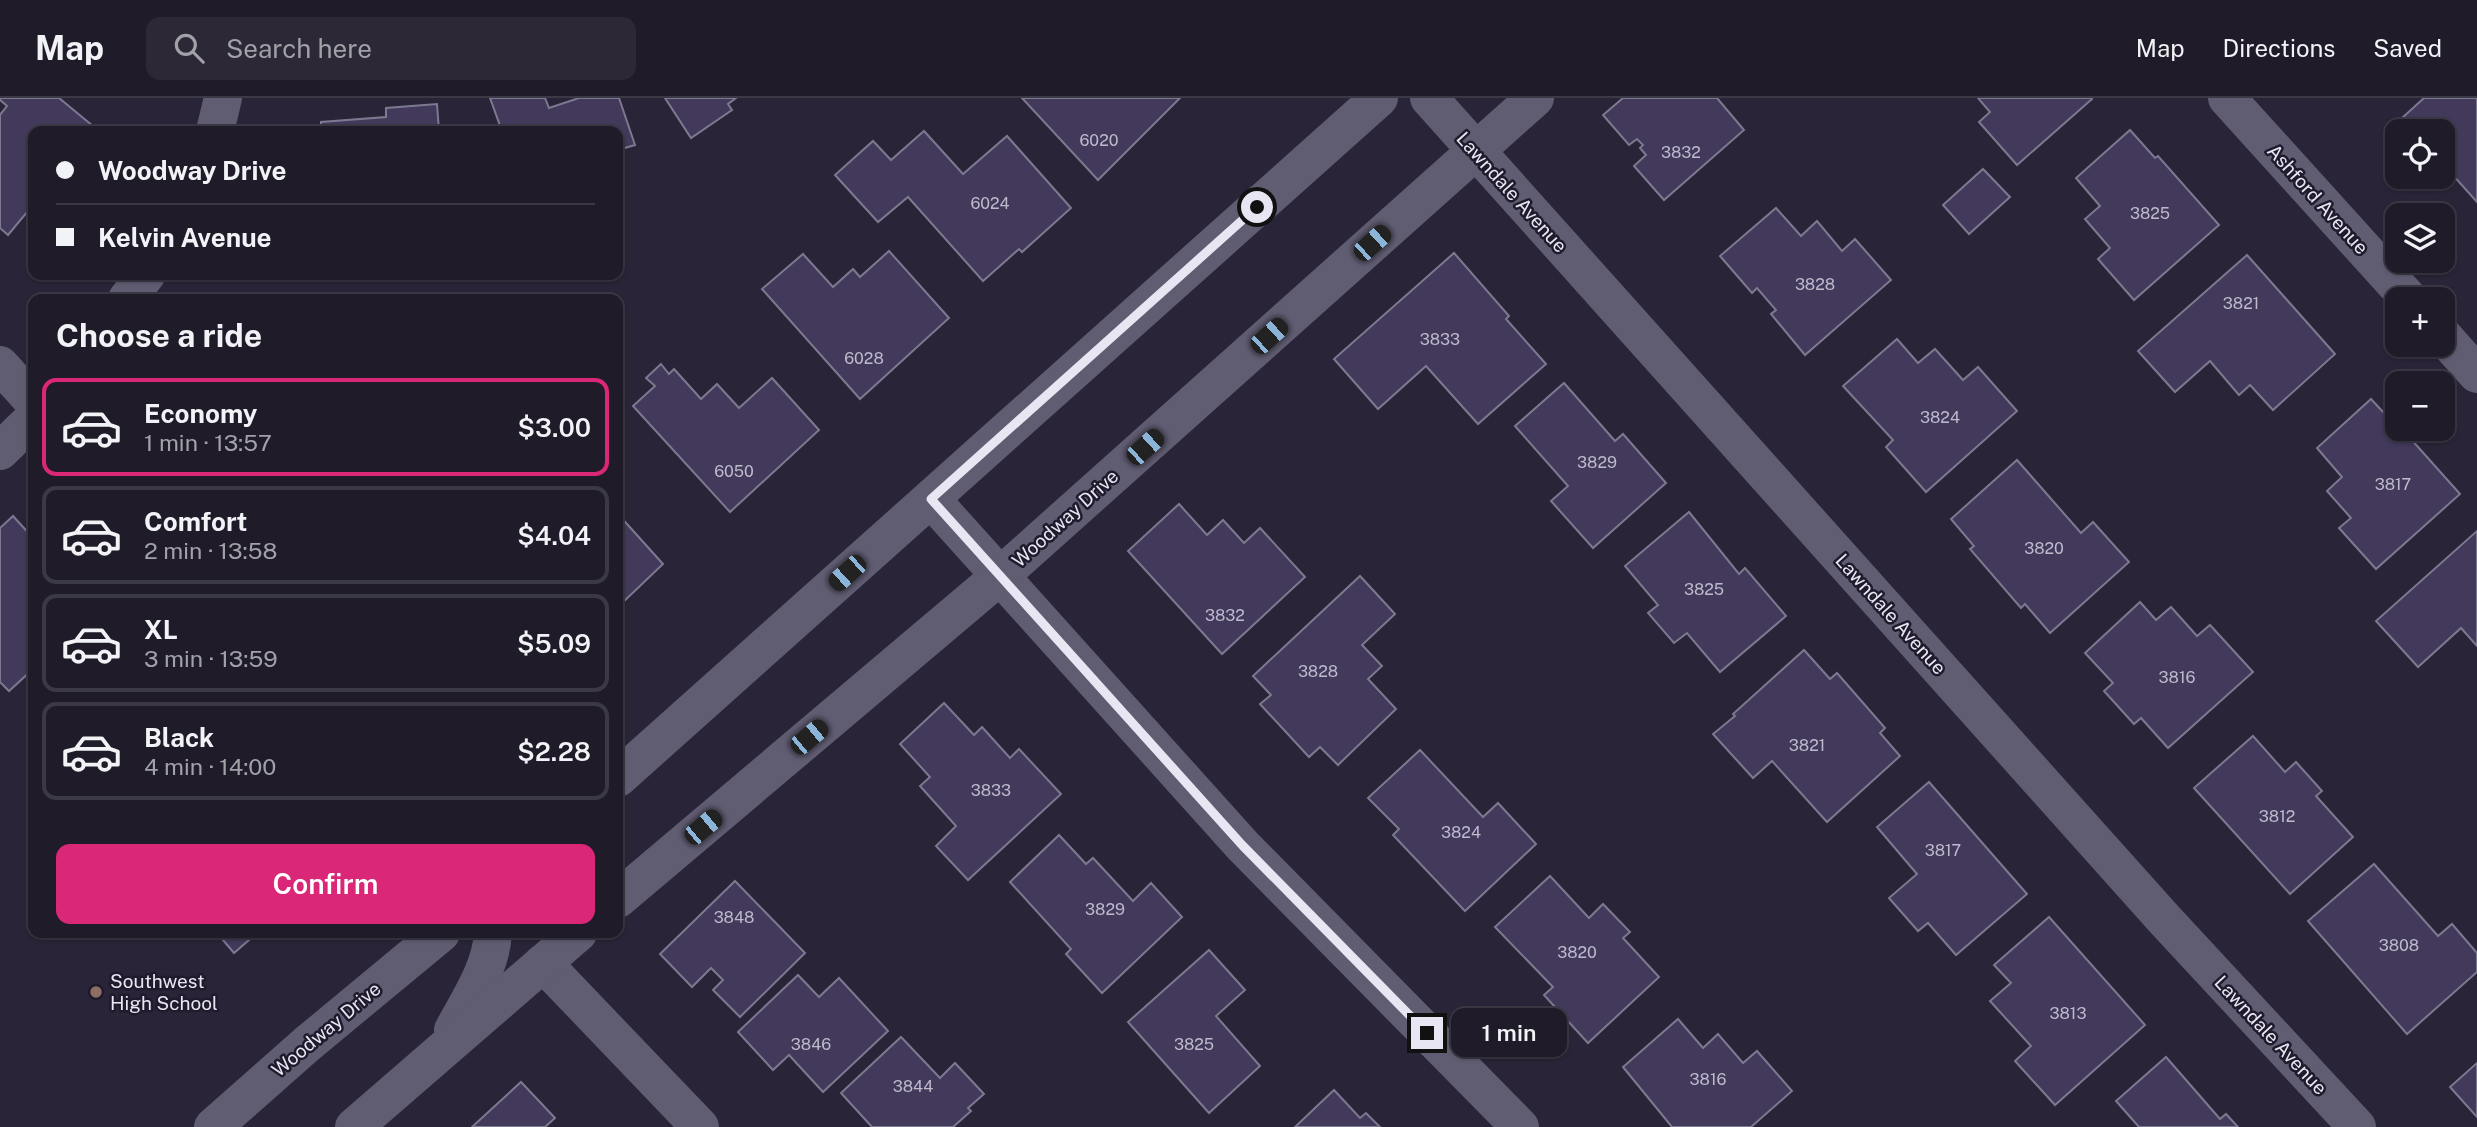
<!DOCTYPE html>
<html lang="en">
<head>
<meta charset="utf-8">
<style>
	body { margin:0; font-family:"Public Sans",sans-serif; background:#2c2835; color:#f1f3f6; height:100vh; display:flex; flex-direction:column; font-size:26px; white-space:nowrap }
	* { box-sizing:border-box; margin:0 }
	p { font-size:23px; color:#a1a1a8 }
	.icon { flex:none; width:38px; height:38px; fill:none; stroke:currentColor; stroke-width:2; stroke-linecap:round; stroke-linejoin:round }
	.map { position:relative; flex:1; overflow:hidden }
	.drawer { position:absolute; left:28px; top:196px; width:595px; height:644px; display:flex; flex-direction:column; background:#1f1b29; border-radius:14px; box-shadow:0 2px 5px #0004,0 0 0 2px #3c3946 }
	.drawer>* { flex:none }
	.guide { position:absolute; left:28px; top:28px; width:595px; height:154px; border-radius:14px; box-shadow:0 2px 5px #0004,0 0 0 2px #3c3946; display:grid; align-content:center; height:154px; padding:0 28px; background:#1f1b29 }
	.tools { position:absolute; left:2385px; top:21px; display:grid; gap:14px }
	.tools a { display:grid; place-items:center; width:70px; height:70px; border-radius:14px; background:#1f1b29; box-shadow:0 2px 5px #0004,0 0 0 2px #3c3946; font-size:35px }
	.end { position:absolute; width:32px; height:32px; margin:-16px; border:9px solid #e9e6f3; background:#111; box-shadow:0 0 0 4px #111 }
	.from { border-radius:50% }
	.bubble { position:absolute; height:49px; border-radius:14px; background:#1f1b29; box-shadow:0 2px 5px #0004,0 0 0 2px #3c3946; font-size:23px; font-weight:600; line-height:49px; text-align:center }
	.car { position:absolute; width:21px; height:42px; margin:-21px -10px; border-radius:9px; box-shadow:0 0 5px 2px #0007; background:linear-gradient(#222 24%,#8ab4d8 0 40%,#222 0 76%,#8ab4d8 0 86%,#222 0) }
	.guide b { display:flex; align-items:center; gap:24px; height:66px; font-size:26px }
	.guide b+b { border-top:2px solid #3c3946 }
	.guide i { width:18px; height:18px; background:#f1f3f6 }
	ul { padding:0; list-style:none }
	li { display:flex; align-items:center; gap:21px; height:98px; margin:0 14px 10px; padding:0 14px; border:4px solid #3c3946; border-radius:14px }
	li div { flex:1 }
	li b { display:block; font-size:26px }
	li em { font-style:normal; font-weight:600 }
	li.active { border-color:#db2777 }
	li>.icon { width:63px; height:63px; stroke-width:1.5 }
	h2 { padding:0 28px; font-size:32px; line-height:84px }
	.primary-button { display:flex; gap:14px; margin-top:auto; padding:14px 28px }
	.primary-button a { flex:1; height:80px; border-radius:14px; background:#db2777; color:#fff; font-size:28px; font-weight:600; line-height:80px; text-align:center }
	header { display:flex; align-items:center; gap:42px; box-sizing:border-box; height:98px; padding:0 35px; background:#1f1b29; border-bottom:2px solid #3c3946 }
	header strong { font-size:33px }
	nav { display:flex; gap:38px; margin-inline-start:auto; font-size:24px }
	.search { width:490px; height:63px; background:#2c2835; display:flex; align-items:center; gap:18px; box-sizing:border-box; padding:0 24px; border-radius:14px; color:#a1a1a8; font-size:26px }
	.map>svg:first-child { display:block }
	.building { fill:#42395b; stroke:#7d7990; stroke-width:2 }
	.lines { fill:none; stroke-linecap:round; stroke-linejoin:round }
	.minor { stroke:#605c72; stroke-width:38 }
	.tertiary { stroke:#605c72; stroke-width:38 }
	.route { stroke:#e9e6f3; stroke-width:9 }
	.education-dot { fill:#8d6e63; stroke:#1f1b2d; stroke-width:2.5 }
	.labels { text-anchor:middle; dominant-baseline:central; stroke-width:5; stroke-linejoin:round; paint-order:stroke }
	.number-label { font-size:16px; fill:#bfbbcd }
	.street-label { font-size:19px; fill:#e9e6f3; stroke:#1f1b2d }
	.poi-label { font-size:19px; fill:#e9e6f3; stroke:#1f1b2d; text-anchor:start }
</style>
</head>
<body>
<header>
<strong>Map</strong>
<div class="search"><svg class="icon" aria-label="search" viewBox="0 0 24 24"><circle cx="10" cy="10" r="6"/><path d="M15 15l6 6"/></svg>Search here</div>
<nav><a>Map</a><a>Directions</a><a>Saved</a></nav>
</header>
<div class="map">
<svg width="2477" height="1029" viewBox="0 0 2477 1029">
	<rect width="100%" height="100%" fill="#292437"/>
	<g class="building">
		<path d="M1 0H59L99 33H33V107L8 137 0 130V17L7 8 0 2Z"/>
		<path d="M490 0H545L549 10 579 0H619L635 47 618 52V33H502Z"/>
		<path d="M665 0H736L728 6 732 12 691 40Z"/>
		<path d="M1022 0H1180L1098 82Z"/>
		<path d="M1623 0H1717L1744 32 1664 102 1634 68 1646 57 1640 50 1643 47 1637 41 1629 47 1603 17Z"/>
		<path d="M1978 0H2091L2092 1 2017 67 1979 24 1990 14Z"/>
		<path d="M2424 0H2477V104L2443 66V33H2414L2402 20Z"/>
		<path d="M437 6 439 33H321V24L386 19V10Z"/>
		<path d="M2130 32 2155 60 2158 58 2219 127 2134 202 2098 161 2110 150 2085 121 2100 108 2076 80Z"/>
		<path d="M924 33 963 76 1007 38 1071 110 1022 154 1019 151 983 183 908 99 878 124 835 77 873 43 891 62Z"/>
		<path d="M1983 71 2010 99 1969 136 1943 107Z"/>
		<path d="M1776 110 1801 138 1817 123 1842 153 1855 141 1891 182 1805 257 1771 216 1776 212 1757 190 1752 195 1720 158Z"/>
		<path d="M889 153 949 220 860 301 762 191 803 156 833 189 853 171 860 179Z"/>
		<path d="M1454 155 1509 218 1506 221 1546 266 1478 326 1426 268 1378 311 1334 261Z"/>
		<path d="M2247 157 2335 256 2273 312 2250 287 2239 297 2210 263 2175 294 2138 253Z"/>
		<path d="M1897 241 1918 265 1935 251 1963 282 1978 269 2017 313 1926 394 1886 349 1893 342 1843 288Z"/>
		<path d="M661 266 669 276 674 271 701 301 717 286 739 310 772 280 819 332 730 414 633 308 655 288 646 280Z"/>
		<path d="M1564 285 1615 343 1623 336 1666 385 1593 450 1551 403 1568 388 1515 328Z"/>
		<path d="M2371 301 2396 328 2398 326V331H2402L2460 396 2376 471 2339 430 2351 420 2327 393 2342 379 2317 350Z"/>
		<path d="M2017 362 2081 435 2093 424 2129 464 2050 535 2025 506 2021 510 1970 451 1974 448 1951 421Z"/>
		<path d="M1179 406 1207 437 1223 422 1244 445 1260 430 1305 479 1222 556 1128 453Z"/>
		<path d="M1689 414 1739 476 1745 470 1786 518 1720 574 1687 535 1674 545 1648 515 1658 507 1625 468Z"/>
		<path d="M618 416 663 466 618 509Z"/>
		<path d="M13 418 33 440V571L9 593 0 584V430Z"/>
		<path d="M2477 433V548L2461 530 2418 569 2376 523Z"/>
		<path d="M1360 478 1395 516 1362 547 1382 568 1368 581 1396 611 1338 667 1320 649 1309 659 1260 606 1271 597 1253 578Z"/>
		<path d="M2140 504 2156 522 2171 509 2197 538 2210 527 2253 574 2168 650 2141 620 2134 626 2104 593 2113 585 2085 555Z"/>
		<path d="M1804 552 1830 581 1837 575 1885 630 1880 635 1900 658 1827 724 1772 663 1753 680 1713 636 1735 618 1733 616Z"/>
		<path d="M944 605 974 637 982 629 1010 660 1019 651 1061 696 968 782 936 748 956 728 920 688 930 679 900 646Z"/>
		<path d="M2253 638 2285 674 2296 664 2322 693 2316 698 2353 739 2290 796 2194 690Z"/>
		<path d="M1420 652 1483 719 1498 705 1536 746 1465 813 1393 737 1399 731 1368 700Z"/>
		<path d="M1929 684 2027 796 1956 857 1928 825 1918 833 1889 800 1917 776 1877 729Z"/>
		<path d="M1059 737 1086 766 1093 760 1133 803 1151 785 1182 819 1102 895 1066 856 1071 851 1010 784Z"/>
		<path d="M2374 766 2438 838 2452 826 2477 855V874L2407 936 2308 823Z"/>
		<path d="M1550 778 1589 820 1603 806 1630 834 1623 840 1659 879 1588 945 1544 897 1553 889 1495 829Z"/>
		<path d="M735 783 805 855 740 919 713 892 723 882 711 870 692 889 660 856Z"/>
		<path d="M2049 819 2145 927 2055 1007 2015 963 2031 948 1990 903 2011 885 1994 867Z"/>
		<path d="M217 835H257L234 855Z"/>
		<path d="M1209 852 1245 892 1216 918 1260 968 1209 1015 1128 924Z"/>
		<path d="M798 877 819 899 839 880 888 933 823 994 789 957 773 972 738 934Z"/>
		<path d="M1678 921 1703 950 1718 936 1743 965 1757 953 1792 993 1751 1029H1672L1623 969Z"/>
		<path d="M901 939 940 980 955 965 984 996 968 1010 971 1013 953 1029H872L841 995Z"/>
		<path d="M2166 959 2220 1021 2226 1016 2238 1029H2139L2116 1003Z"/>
		<path d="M2477 965V1019L2450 989Z"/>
		<path d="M521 984 555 1020 545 1029H472Z"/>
		<path d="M1334 992 1360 1020 1366 1015 1380 1029H1295Z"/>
	</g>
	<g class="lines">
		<g class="minor">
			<path d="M1429 0 2164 821 2357 1029"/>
			<path d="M2227 0 2409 201"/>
			<path d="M215 33 223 0"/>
			<path d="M127 201 146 177"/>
			<path d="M2443 238 2477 276"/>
			<path d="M0 267 33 303"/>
			<path d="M0 353 33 321"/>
			<path d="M931 401 1243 748 1520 1029"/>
			<path d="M543 865 700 1029"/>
		</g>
		<g class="tertiary">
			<path d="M618 680 1379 0"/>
			<path d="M618 801 1000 478 1535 0"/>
			<path d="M453 932C469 902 491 870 493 835"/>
			<path d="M213 1029 307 946 441 835"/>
			<path d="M354 1029 578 835"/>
		</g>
	</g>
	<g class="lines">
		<path class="route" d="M1257 109 931 401 1243 748 1427 935"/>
	</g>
	<circle class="education-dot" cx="96" cy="894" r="7"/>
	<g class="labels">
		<g class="number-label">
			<text x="1099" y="42">6020</text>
			<text x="1681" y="54">3832</text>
			<text x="990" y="105">6024</text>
			<text x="2150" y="115">3825</text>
			<text x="1815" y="186">3828</text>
			<text x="2241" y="205">3821</text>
			<text x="1440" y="241">3833</text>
			<text x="864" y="260">6028</text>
			<text x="1940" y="319">3824</text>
			<text x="1597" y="364">3829</text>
			<text x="734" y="373">6050</text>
			<text x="2393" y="386">3817</text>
			<text x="2044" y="450">3820</text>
			<text x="1704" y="491">3825</text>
			<text x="1225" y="517">3832</text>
			<text x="1318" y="573">3828</text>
			<text x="2177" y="579">3816</text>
			<text x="1807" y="647">3821</text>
			<text x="991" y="692">3833</text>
			<text x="2277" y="718">3812</text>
			<text x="1461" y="734">3824</text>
			<text x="1943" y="752">3817</text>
			<text x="1105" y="811">3829</text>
			<text x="734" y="819">3848</text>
			<text x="2399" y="847">3808</text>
			<text x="1577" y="854">3820</text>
			<text x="2068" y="915">3813</text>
			<text x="811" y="946">3846</text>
			<text x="1194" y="946">3825</text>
			<text x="1708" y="981">3816</text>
			<text x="913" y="988">3844</text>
		</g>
		<g class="street-label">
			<text transform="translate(1512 94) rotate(48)">Lawndale Avenue</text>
			<text transform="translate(2318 101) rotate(48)">Ashford Avenue</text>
			<text transform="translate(1065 420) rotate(-42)">Woodway Drive</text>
			<text transform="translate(1891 516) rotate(48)">Lawndale Avenue</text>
			<text transform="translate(326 931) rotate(-40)">Woodway Drive</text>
			<text transform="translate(2271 937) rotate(47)">Lawndale Avenue</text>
		</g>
		<g class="poi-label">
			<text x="110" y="883">Southwest<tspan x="110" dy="22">High School</tspan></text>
		</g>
	</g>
</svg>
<div class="tools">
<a><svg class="icon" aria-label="locate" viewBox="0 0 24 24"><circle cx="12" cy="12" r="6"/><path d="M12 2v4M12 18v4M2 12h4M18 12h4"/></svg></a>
<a><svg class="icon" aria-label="layers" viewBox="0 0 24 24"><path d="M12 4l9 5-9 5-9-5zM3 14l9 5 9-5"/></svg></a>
<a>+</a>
<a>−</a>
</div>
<i class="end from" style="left:1257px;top:109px"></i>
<i class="end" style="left:1427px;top:935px"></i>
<div class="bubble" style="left:1451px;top:910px;width:116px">1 min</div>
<i class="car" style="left:1372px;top:145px;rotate:48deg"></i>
<i class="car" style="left:1269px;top:238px;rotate:48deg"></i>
<i class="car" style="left:1145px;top:349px;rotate:48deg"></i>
<i class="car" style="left:847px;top:475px;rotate:228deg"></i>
<i class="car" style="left:809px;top:639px;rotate:50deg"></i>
<i class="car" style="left:703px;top:729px;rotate:50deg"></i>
<div class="guide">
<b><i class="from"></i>Woodway Drive</b>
<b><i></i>Kelvin Avenue</b>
</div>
<section class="drawer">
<h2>Choose a ride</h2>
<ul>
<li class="active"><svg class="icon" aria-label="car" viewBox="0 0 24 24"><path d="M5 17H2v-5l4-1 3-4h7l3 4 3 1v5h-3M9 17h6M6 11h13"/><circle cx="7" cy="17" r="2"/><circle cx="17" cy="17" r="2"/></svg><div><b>Economy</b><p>1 min · 13:57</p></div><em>$3.00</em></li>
<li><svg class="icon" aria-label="car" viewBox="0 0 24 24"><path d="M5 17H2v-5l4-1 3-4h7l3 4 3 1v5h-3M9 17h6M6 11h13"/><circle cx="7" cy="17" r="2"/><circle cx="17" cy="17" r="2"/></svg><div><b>Comfort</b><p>2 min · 13:58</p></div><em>$4.04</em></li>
<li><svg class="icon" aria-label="car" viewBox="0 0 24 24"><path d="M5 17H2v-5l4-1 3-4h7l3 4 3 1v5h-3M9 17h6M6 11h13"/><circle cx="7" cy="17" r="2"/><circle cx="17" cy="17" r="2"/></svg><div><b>XL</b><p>3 min · 13:59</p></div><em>$5.09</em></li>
<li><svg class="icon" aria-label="car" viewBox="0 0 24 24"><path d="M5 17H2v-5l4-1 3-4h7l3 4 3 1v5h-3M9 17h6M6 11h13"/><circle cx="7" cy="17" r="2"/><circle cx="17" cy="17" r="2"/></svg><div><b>Black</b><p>4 min · 14:00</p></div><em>$2.28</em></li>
</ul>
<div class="primary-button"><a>Confirm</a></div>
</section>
</div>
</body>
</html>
